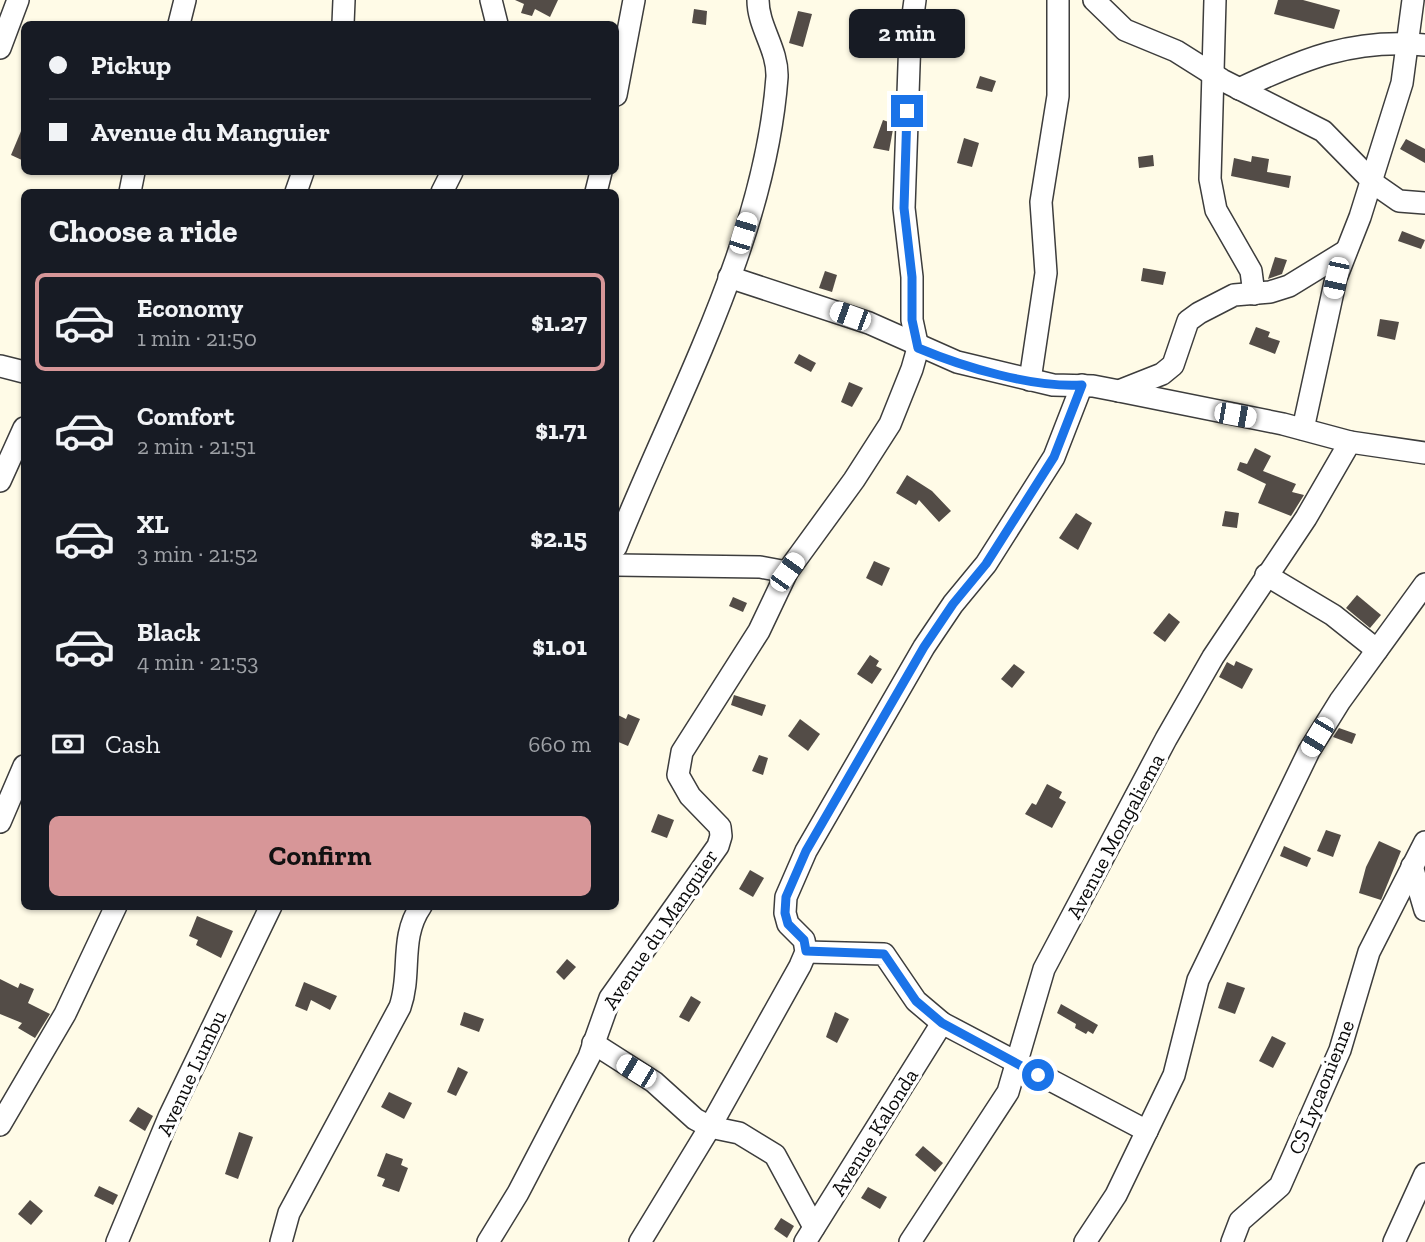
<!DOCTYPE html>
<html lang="en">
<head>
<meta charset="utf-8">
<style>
	body { margin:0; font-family:"Zilla Slab",serif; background:#20242c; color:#f1f3f6; height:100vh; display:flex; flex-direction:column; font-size:26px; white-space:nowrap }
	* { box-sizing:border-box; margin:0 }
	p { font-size:23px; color:#9ea1a6 }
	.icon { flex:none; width:38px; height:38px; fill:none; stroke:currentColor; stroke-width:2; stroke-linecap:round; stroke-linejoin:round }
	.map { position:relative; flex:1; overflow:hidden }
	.sheet { position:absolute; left:21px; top:189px; width:598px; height:721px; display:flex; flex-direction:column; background:#171b24; border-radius:10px; box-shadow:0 2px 5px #0004 }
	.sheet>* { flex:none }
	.guide { position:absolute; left:21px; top:21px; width:598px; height:154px; border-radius:10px; box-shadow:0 2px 5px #0004; display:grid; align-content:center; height:154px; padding:0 28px; background:#171b24 }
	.end { position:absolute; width:32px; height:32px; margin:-16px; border:9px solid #1a73e8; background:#fff; box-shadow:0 0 0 4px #fff }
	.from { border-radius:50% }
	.bubble { position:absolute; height:49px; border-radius:10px; background:#171b24; box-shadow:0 2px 5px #0004; font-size:23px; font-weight:700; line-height:49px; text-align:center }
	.car { position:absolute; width:21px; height:42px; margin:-21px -10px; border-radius:9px; box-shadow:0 0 5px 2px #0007; background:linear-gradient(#fff 24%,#345 0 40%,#fff 0 76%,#345 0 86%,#fff 0) }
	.guide b { display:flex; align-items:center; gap:24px; height:66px; font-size:26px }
	.guide b+b { border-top:2px solid #363941 }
	.guide i { width:18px; height:18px; background:#f1f3f6 }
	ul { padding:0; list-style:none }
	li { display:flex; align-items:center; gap:21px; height:98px; margin:0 14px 10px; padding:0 14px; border:4px solid transparent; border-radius:10px }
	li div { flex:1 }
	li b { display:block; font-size:26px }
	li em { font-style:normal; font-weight:700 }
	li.active { border-color:#d79698 }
	li>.icon { width:63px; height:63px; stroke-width:1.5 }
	h2 { padding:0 28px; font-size:32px; line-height:84px }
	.pay { display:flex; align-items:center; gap:18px; height:77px; padding:0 28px; font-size:26px }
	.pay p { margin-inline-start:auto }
	.button { display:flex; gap:14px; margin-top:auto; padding:14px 28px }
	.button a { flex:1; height:80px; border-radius:10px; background:#d79698; color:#111; font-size:28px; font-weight:700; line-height:80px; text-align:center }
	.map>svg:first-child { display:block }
	.building { fill:#534c47 }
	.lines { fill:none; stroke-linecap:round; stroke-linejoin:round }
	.minor-casing { stroke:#3d3d3d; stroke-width:24 }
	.minor { stroke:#fff; stroke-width:21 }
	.route { stroke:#1a73e8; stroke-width:9 }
	.labels { text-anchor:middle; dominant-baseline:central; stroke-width:7; stroke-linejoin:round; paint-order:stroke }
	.street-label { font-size:21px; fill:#0a0a0a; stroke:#fff }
</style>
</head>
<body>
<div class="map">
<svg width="1425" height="1242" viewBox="0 0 1425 1242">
	<rect width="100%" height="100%" fill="#fffbe7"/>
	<g class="building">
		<path d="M515 0H558L550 17 535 9 532 16 521 13 524 4Z"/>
		<path d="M1278 0H1303L1340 10 1334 29 1274 14Z"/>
		<path d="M694 9 707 11 706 25 692 23Z"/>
		<path d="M798 11 812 14 803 47 789 43Z"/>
		<path d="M980 76 996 81 992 92 976 88Z"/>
		<path d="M883 120 894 124 889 151 873 148Z"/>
		<path d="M24 124V161L11 155Z"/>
		<path d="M964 138 979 143 972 167 957 163Z"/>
		<path d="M1406 139 1425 149V163L1400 149Z"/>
		<path d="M1153 155 1154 166 1139 168 1138 157Z"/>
		<path d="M1252 156 1269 159 1267 172 1291 176 1289 188 1231 176 1234 158 1251 162Z"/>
		<path d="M1402 231 1425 240 1421 249 1398 241Z"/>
		<path d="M1275 257 1287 260 1282 274 1268 279Z"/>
		<path d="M1143 268 1166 272 1163 285 1141 281Z"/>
		<path d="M825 271 837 275 832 292 819 288Z"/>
		<path d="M1380 319 1399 322 1395 340 1377 336Z"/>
		<path d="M1256 327 1270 332 1268 337 1280 341 1275 354 1249 344Z"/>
		<path d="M799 354 816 363 811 372 794 363Z"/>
		<path d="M849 382 863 388 852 407 841 402Z"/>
		<path d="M1255 448 1271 456 1263 471 1296 484 1292 492 1304 495 1291 516 1258 503 1266 484 1237 470 1240 462 1247 464Z"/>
		<path d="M907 475 932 491 951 511 939 522 919 500 916 505 896 493Z"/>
		<path d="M1225 511 1239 513 1237 528 1222 526Z"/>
		<path d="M1076 513 1092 523 1078 550 1059 538Z"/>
		<path d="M874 561 890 568 882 586 866 578Z"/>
		<path d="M1357 595 1381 615 1370 628 1346 608Z"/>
		<path d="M733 597 747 603 743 612 729 606Z"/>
		<path d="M1169 613 1180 622 1165 642 1153 633Z"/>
		<path d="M870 655 879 661 876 666 882 669 872 684 857 674Z"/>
		<path d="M1236 661 1253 669 1242 689 1219 677 1227 662 1234 666Z"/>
		<path d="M1014 664 1025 672 1012 688 1001 679Z"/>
		<path d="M734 695 766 705 762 716 731 705Z"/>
		<path d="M616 714 626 719 628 714 640 719 628 746 616 741Z"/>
		<path d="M800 719 820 734 808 751 788 736Z"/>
		<path d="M1339 728 1356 734 1352 744 1333 737Z"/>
		<path d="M759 755 768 758 763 775 752 771Z"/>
		<path d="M1047 784 1062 792 1059 798 1066 802 1052 828 1025 814 1032 803 1036 805Z"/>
		<path d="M658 814 674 820 667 838 651 832Z"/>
		<path d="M1326 830 1341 835 1333 857 1317 851Z"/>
		<path d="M1379 841 1401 851 1381 900 1359 893 1366 867Z"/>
		<path d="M1284 846 1311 858 1307 867 1280 856Z"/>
		<path d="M750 870 764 878 753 897 739 889Z"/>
		<path d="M197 916 233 931 221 958 196 945 198 940 189 936Z"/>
		<path d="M567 959 576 967 564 980 556 972Z"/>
		<path d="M0 979 18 988 20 983 34 989 28 1003 50 1014 35 1038 18 1028 22 1023 0 1014Z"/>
		<path d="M304 982 337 996 330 1010 311 1000 307 1011 295 1006Z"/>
		<path d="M1227 982 1245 988 1235 1014 1218 1008Z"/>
		<path d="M691 996 701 1002 689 1022 679 1017Z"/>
		<path d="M1061 1004 1098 1025 1093 1034 1088 1031 1086 1034 1075 1028 1076 1024 1057 1013Z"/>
		<path d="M464 1012 484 1019 479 1032 460 1025Z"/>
		<path d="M835 1012 849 1019 837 1043 826 1037Z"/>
		<path d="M1272 1036 1286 1043 1273 1068 1259 1061Z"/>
		<path d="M458 1067 468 1072 456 1096 447 1092Z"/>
		<path d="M389 1092 412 1103 404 1119 381 1107Z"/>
		<path d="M138 1107 153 1116 145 1131 129 1121Z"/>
		<path d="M239 1132 253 1137 238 1179 225 1174Z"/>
		<path d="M923 1146 943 1163 935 1172 915 1155Z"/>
		<path d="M386 1153 403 1159 401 1165 408 1168 399 1192 382 1186 385 1179 377 1176Z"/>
		<path d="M99 1186 118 1195 113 1205 94 1196Z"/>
		<path d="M868 1187 887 1197 880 1209 861 1198Z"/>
		<path d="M30 1200 43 1211 31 1225 18 1214Z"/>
		<path d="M781 1218 794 1226 787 1238 774 1229Z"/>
	</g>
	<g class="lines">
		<defs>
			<g id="minor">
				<path d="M491 0 497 24"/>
				<path d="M1094 0 1125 30 1176 51 1222 80 1323 131 1376 185 1399 201 1425 203"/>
				<path d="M1215 0 1210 179 1216 210 1251 271 1254 294"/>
				<path d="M179 24 185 0"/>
				<path d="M343 24 344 0"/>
				<path d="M0 48 18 0"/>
				<path d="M1239 89C1303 59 1353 38 1425 45"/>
				<path d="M616 95 634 0"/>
				<path d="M130 192 134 172"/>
				<path d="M296 192 303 172"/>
				<path d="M442 192 452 172"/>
				<path d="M596 192 601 172"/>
				<path d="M729 277 869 323 957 362 1053 385 1093 386 1119 391 1162 374 1173 365 1188 321 1199 313 1234 295 1270 292 1289 286 1346 251"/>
				<path d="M0 366 24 372"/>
				<path d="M1030 380 1046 273 1041 202 1058 96V0"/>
				<path d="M1119 391 1283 424 1350 442 1425 453"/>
				<path d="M1303 429 1336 278 1360 217 1402 83 1413 0"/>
				<path d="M0 481 24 428"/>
				<path d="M616 547C676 397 765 241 777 77 778 49 758 27 758 0"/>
				<path d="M616 565 760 567 787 572"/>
				<path d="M1266 575 1333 615 1377 650"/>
				<path d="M0 822 24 766"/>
				<path d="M1412 866 1425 910"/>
				<path d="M806 952 884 954 916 1001 942 1023 1147 1131"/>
				<path d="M593 1043 654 1082 695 1119 710 1127 739 1133 775 1155 814 1227"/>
				<path d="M0 1125 65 1014 116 906"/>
				<path d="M117 1242 169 1117 271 906"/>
				<path d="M281 1242 289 1213 400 1007C412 973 399 938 421 906"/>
				<path d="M488 1242 518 1193 589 1057 610 998 718 846 721 836 720 827 690 796 678 775 682 752 759 631 787 572 854 480 890 424 912 369 918 348 912 320V277L904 208 910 37 915 0"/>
				<path d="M640 1242 710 1127 800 966 806 952 804 940 788 924 785 913 786 897 806 851 924 647 953 604 986 564 1054 457 1082 385"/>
				<path d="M805 1242 942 1023"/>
				<path d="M910 1242 1008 1092 1044 969 1166 739 1213 657 1306 518 1350 442"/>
				<path d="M1085 1242 1116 1195 1174 1075 1198 980 1309 751 1340 701 1425 584"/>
				<path d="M1232 1242 1240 1221 1280 1186 1340 1050 1369 952 1425 842"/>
				<path d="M1394 1242 1425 1174"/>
			</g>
		</defs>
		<use href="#minor" class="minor-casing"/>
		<use href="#minor" class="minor"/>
	</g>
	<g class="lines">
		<path class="route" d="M907 111 904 208 912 277V320L918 348C963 367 1033 388 1082 385L1054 457 986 564 953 604 924 647 806 851 786 897 785 913 788 924 804 940 806 951 884 954 916 1001 942 1023 1038 1075"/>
	</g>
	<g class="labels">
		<g class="street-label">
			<text transform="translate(1115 836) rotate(-62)">Avenue Mongaliema</text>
			<text transform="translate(660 929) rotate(-56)">Avenue du Manguier</text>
			<text transform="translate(191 1073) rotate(-65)">Avenue Lumbu</text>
			<text transform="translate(1321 1087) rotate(-68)">CS Lycaonienne</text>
			<text transform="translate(874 1132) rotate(-58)">Avenue Kalonda</text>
		</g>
	</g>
</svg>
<i class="end from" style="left:1038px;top:1075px"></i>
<i class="end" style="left:907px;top:111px"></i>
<div class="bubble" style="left:849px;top:9px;width:116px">2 min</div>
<i class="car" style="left:743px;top:233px;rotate:17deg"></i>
<i class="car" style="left:1336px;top:278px;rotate:192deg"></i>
<i class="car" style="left:850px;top:316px;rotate:290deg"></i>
<i class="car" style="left:1235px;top:415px;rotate:100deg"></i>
<i class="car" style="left:787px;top:572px;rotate:36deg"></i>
<i class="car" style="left:1317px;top:737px;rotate:211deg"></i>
<i class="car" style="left:636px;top:1071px;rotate:301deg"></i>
<div class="guide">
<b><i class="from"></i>Pickup</b>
<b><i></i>Avenue du Manguier</b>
</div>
<section class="sheet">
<h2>Choose a ride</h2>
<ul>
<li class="active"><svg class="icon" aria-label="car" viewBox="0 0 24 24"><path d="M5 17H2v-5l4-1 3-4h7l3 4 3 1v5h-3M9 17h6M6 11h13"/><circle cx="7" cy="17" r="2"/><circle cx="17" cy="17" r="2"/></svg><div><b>Economy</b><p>1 min · 21:50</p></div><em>$1.27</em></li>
<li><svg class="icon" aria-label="car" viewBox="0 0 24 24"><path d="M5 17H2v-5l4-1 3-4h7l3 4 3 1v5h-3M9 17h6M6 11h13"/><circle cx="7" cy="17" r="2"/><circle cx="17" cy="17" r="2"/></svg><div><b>Comfort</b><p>2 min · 21:51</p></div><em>$1.71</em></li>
<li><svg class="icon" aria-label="car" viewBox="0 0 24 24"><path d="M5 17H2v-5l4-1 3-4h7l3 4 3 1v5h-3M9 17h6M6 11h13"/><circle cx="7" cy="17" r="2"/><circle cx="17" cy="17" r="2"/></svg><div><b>XL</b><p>3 min · 21:52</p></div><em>$2.15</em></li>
<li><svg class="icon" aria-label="car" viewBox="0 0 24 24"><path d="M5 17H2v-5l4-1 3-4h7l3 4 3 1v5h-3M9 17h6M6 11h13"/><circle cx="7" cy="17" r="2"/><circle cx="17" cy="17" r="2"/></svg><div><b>Black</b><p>4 min · 21:53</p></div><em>$1.01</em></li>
</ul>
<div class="pay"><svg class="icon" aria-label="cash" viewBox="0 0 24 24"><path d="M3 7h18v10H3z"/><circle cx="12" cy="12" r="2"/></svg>Cash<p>660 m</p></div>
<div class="button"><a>Confirm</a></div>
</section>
</div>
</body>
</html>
